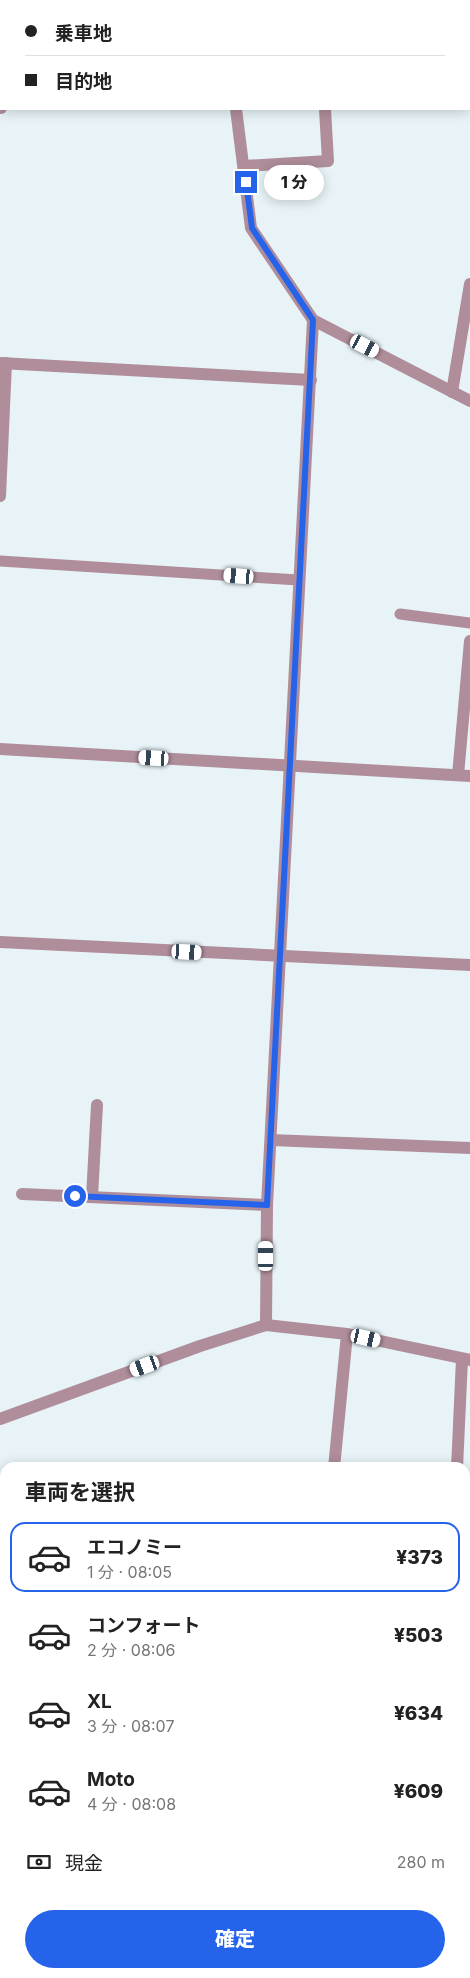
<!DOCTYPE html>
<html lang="ja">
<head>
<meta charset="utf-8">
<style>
	body { margin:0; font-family:Inter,"Noto Sans JP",sans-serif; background:#f2f2f2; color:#222; height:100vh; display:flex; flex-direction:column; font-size:19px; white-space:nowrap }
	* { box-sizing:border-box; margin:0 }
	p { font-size:16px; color:#767676 }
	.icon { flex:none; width:28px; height:28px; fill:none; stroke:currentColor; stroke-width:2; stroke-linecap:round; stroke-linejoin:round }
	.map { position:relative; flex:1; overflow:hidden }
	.details { position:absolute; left:0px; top:1462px; width:470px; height:516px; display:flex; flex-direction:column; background:#fff; border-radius:15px 15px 0 0; box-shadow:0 2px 12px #0003 }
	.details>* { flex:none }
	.top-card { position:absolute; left:0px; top:0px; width:470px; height:110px; box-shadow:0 2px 12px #0003; display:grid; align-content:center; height:110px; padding:0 25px; background:#fff }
	.end { position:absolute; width:22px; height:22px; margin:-11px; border:6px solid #2563eb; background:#fff; box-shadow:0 0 0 2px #fff }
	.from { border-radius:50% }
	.bubble { position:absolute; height:35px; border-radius:18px; background:#fff; box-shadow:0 2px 12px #0003; font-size:16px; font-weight:800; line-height:35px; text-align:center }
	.car { position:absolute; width:15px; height:30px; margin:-15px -8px; border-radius:6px; box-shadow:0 0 4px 1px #0007; background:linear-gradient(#fff 24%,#345 0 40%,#fff 0 76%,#345 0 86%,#fff 0) }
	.top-card b { display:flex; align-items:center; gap:18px; height:48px; font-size:19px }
	.top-card b+b { border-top:1px solid #e0e0e0 }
	.top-card i { width:12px; height:12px; background:#222 }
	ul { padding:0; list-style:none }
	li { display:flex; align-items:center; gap:15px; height:70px; margin:0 10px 8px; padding:0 15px; border:2px solid transparent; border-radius:15px }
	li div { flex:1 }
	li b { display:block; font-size:19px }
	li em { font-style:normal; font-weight:800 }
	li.current { border-color:#2563eb }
	li>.icon { width:45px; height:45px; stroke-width:1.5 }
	h2 { padding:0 25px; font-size:22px; line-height:60px }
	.pay { display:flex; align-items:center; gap:12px; height:55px; padding:0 25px; font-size:19px }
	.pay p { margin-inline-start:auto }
	.action { display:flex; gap:10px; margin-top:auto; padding:10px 25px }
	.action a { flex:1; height:58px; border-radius:30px; background:#2563eb; color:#fff; font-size:20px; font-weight:800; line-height:58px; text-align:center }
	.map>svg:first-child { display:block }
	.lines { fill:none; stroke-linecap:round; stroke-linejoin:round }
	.path { stroke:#7e8689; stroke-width:3; stroke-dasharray:4 4; stroke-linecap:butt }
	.service { stroke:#af8d9b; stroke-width:11 }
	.minor { stroke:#af8d9b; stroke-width:12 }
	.route { stroke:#2563eb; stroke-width:6 }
</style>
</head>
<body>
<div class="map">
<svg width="470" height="1978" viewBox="0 0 470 1978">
	<rect width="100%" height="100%" fill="#e7f3f7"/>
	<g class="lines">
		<g class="path">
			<path d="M0 1617 5 1627"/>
			<path d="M4 1978 11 1974"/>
		</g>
		<g class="service">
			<path d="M0 561 299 580"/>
			<path d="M400 614 470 623"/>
			<path d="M411 1978 412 1974"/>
		</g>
		<g class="minor">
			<path d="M221 0V1"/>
			<path d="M319 0V1"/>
			<path d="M411 1V0"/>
			<path d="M0 108H1"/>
			<path d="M236 109 251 228 313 320 470 401"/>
			<path d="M244 166 328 161 325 109"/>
			<path d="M0 363 311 380"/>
			<path d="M452 392 470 284"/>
			<path d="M0 496 6 363"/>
			<path d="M0 749 470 776"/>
			<path d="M458 775 470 641"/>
			<path d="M0 942 470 965"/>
			<path d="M271 1140 470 1148"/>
			<path d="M22 1194 267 1205"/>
			<path d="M92 1197 97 1105"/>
			<path d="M266 1325 267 1205 313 320"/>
			<path d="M0 1419 200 1346 266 1325 347 1334 470 1360"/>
			<path d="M334 1468 347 1334"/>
			<path d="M457 1468 462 1359"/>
			<path d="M465 1559 470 1575"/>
			<path d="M1 1837 5 1841"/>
			<path d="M465 1859 470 1858"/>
			<path d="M465 1895 470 1899"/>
			<path d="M147 1974 152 1978"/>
			<path d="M223 1978 227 1974"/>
		</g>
	</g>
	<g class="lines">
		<path class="route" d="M75 1196 267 1205 313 320 252 228 246 182"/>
	</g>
</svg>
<i class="end from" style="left:75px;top:1196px"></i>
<i class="end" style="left:246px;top:182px"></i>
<div class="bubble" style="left:264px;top:165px;width:60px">1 分</div>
<i class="car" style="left:365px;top:346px;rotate:117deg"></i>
<i class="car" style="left:239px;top:576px;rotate:274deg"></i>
<i class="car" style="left:154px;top:758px;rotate:273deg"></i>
<i class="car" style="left:187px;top:952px;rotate:93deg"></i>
<i class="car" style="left:266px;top:1256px;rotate:0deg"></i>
<i class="car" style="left:366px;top:1338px;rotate:103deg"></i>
<i class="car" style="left:145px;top:1366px;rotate:250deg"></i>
<div class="top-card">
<b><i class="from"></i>乗車地</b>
<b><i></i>目的地</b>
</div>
<section class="details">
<h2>車両を選択</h2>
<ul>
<li class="current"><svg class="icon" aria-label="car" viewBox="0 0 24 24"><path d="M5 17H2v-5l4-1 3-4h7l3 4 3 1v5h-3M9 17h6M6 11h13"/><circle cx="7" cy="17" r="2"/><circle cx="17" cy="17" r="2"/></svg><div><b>エコノミー</b><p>1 分 · 08:05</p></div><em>¥373</em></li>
<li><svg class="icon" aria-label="car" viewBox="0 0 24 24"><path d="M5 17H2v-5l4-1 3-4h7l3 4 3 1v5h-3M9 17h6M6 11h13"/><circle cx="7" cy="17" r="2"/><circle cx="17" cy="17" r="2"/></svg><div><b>コンフォート</b><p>2 分 · 08:06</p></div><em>¥503</em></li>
<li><svg class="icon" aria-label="car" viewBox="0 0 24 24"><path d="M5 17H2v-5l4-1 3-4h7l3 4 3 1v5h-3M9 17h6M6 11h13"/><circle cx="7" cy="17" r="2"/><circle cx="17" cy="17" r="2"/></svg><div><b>XL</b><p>3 分 · 08:07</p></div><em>¥634</em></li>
<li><svg class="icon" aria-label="car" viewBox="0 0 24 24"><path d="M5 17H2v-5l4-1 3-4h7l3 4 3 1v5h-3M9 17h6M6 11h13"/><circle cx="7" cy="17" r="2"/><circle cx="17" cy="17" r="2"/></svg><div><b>Moto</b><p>4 分 · 08:08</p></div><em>¥609</em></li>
</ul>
<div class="pay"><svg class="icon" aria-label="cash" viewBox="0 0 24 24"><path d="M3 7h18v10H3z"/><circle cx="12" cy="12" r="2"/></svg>現金<p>280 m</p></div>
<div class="action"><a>確定</a></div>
</section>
</div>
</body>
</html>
